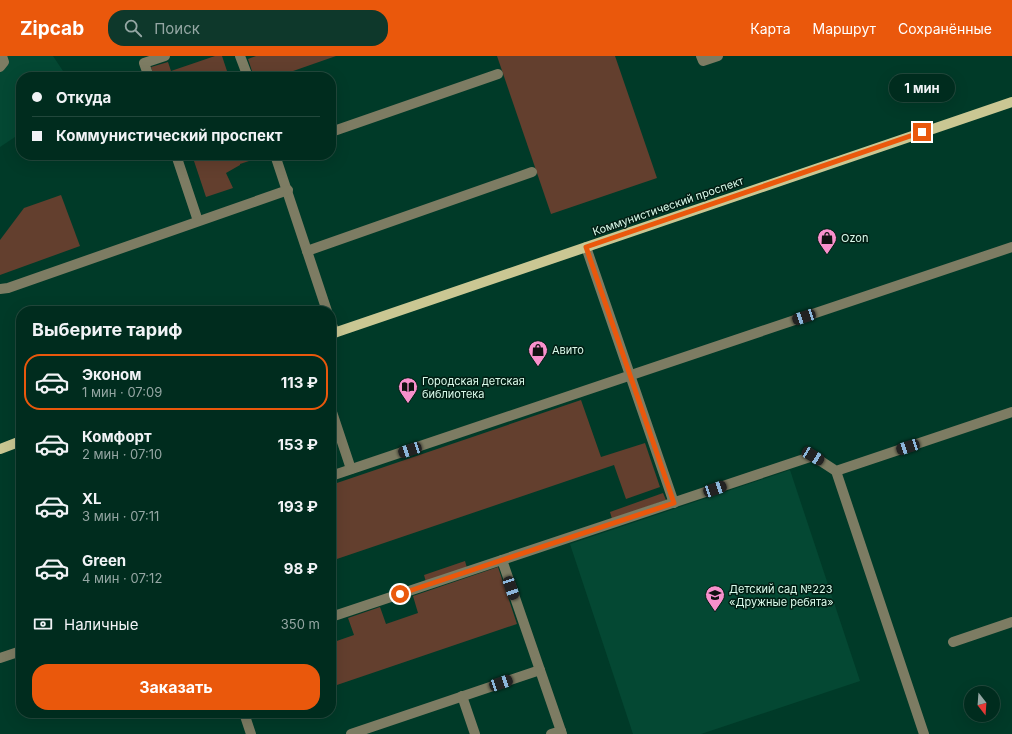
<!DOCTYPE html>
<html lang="ru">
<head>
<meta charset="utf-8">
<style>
	body { margin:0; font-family:Inter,sans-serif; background:#0e382b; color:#f1f3f6; height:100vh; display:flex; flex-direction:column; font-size:15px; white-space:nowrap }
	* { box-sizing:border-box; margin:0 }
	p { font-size:13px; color:#95a7a4 }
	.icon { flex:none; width:22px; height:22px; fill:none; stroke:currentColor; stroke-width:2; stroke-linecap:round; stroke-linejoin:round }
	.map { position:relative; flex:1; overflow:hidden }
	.side { position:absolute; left:16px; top:250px; width:320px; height:412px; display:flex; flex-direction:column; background:#002c1e; border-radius:16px; box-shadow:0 4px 16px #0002,0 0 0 1px #22483c }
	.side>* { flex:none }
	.hud { position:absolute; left:16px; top:16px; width:320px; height:88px; border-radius:16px; box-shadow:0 4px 16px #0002,0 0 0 1px #22483c; display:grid; align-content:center; height:88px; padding:0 16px; background:#002c1e }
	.needle { width:26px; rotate:163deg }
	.buttons { position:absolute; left:964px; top:630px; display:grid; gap:8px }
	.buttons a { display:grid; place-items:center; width:36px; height:36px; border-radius:50%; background:#002c1e; box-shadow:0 4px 16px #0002,0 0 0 1px #22483c; font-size:20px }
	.end { position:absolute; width:18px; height:18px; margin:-9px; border:5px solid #ea580c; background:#fff; box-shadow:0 0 0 2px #fff }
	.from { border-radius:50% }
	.bubble { position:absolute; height:28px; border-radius:14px; background:#002c1e; box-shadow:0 4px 16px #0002,0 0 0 1px #22483c; font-size:13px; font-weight:700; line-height:28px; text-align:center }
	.car { position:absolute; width:12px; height:24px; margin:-12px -6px; border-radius:5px; box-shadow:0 0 3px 1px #0007; background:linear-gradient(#222 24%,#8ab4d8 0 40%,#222 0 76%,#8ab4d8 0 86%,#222 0) }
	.hud b { display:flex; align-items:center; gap:14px; height:38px; font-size:15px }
	.hud b+b { border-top:1px solid #22483c }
	.hud i { width:10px; height:10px; background:#f1f3f6 }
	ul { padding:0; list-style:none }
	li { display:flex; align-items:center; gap:12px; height:56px; margin:0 8px 6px; padding:0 8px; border:2px solid transparent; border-radius:16px }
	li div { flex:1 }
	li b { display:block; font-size:15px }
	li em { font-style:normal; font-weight:700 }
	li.active { border-color:#ea580c }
	li>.icon { width:36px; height:36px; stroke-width:1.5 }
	h2 { padding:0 16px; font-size:18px; line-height:48px }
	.pay { display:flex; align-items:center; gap:10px; height:44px; padding:0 16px; font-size:15px }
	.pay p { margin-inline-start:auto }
	.button { display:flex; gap:8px; margin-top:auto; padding:8px 16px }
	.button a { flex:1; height:46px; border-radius:16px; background:#ea580c; color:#fff; font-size:16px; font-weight:700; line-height:46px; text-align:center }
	header { display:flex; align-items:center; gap:24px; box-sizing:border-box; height:56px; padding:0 20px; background:#ea580c; color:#fff }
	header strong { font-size:19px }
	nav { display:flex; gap:22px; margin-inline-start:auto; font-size:14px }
	.search { width:280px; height:36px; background:#0e382b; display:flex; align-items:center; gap:10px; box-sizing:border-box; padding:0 14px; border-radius:16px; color:#95a7a4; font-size:15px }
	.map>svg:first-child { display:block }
	.built { fill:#044833 }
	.green { fill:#633f2e }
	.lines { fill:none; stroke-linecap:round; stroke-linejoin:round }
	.minor { stroke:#7d7c63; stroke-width:10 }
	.major { stroke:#cac793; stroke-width:10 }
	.route { stroke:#ea580c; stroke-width:5 }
	.labels { text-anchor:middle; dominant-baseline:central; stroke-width:3; stroke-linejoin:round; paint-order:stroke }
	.street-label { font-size:11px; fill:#dafbeb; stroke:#021e14 }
	.poi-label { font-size:11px; fill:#dafbeb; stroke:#021e14; text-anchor:start }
</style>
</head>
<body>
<header>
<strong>Zipcab</strong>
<div class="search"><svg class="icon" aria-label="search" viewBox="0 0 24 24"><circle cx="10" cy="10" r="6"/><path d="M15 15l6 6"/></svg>Поиск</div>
<nav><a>Карта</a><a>Маршрут</a><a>Сохранённые</a></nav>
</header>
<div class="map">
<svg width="1012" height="678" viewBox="0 0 1012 678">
	<rect width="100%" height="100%" fill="#003a28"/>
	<g class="built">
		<path d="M0 0H53L67 21H21V77L0 91Z"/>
		<path d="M790 414 860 625 701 678H633L570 488Z"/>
	</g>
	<g class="green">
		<path d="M215 0H222L229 21H154L151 11 168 6 171 15Z"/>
		<path d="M256 0H336L276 21H254L248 3Z"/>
		<path d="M497 0H615L657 122 551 158Z"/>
		<path d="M192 99H254L255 103 240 108V109L226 117 233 132 206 141Z"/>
		<path d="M61 139 80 190 0 219V184L24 152Z"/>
		<path d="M581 344 601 401 645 387 660 431 626 443 614 409 331 505V429Z"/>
		<path d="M663 437 666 444 612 463 610 456Z"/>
		<path d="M465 505 467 512 426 526 424 519Z"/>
		<path d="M498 511 517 568 331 631V587L354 579 348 562 380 551 386 568 418 557 413 540Z"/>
	</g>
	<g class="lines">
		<g class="minor">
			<path d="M240 0 248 21"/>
			<path d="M701 0 703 5 718 0"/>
			<path d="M0 11 4 6 2 0"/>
			<path d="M149 21 144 7 165 0"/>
			<path d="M331 76 498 18"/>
			<path d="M176 99 198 165"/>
			<path d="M275 99 327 255"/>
			<path d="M586 191 674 447"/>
			<path d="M307 195 532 116"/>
			<path d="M0 233 8 232 288 134"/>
			<path d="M331 266 335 277"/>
			<path d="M331 353 351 413"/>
			<path d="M836 415 924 678"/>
			<path d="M331 420 1012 191"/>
			<path d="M502 504 562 678"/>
			<path d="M331 561 813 400 836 415 1012 356"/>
			<path d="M953 586 1012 566"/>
			<path d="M0 602 21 595"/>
			<path d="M462 640 475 678"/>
			<path d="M244 657 251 678"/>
			<path d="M351 678 540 614"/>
			<path d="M551 678 561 675"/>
		</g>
		<g class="major">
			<path d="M331 278 1012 46"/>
			<path d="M0 393 21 385"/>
		</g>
	</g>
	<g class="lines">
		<path class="route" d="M400 538 674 447 586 191 922 76"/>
	</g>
	<defs>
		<symbol id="shop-pin" viewBox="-11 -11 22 30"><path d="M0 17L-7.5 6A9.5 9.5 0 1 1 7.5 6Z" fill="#f890cc" stroke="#021e14"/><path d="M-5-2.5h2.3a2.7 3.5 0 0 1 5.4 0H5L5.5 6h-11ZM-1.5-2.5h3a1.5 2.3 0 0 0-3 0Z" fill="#111"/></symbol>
		<symbol id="library-pin" viewBox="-11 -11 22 30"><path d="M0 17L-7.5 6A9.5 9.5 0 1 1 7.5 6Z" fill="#f890cc" stroke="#021e14"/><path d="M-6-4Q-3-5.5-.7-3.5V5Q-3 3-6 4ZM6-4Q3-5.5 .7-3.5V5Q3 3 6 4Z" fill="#111"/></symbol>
		<symbol id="school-pin" viewBox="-11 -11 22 30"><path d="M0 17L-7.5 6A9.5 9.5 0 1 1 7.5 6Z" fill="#f890cc" stroke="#021e14"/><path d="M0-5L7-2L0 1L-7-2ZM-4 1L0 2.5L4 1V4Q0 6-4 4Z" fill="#111"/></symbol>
	</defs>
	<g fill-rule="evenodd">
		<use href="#shop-pin" x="816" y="171" width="22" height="30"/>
		<use href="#shop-pin" x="527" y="283" width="22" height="30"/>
		<use href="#library-pin" x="397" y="320" width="22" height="30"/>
		<use href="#school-pin" x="704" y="528" width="22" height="30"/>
	</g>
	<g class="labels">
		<g class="street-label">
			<text transform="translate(668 150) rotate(-19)">Коммунистический проспект</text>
		</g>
		<g class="poi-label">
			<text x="841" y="182">Ozon</text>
			<text x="552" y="294">Авито</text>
			<text x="422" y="325">Городская детская<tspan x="422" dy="13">библиотека</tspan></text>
			<text x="729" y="533">Детский сад №223<tspan x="729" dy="13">«Дружные ребята»</tspan></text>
		</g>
	</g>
</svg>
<div class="buttons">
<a><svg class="needle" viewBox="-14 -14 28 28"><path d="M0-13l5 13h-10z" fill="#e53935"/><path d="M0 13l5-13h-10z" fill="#95a7a4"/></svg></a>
</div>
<i class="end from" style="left:400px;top:538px"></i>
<i class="end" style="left:922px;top:76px"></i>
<div class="bubble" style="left:889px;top:18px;width:66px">1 мин</div>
<i class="car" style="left:804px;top:261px;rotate:252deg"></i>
<i class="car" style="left:908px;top:391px;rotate:252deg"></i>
<i class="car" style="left:410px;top:394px;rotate:252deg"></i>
<i class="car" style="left:813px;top:400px;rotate:122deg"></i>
<i class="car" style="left:715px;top:433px;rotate:71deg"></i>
<i class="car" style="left:511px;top:532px;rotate:161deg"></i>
<i class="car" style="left:501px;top:627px;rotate:71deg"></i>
<div class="hud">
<b><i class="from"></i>Откуда</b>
<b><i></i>Коммунистический проспект</b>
</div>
<section class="side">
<h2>Выберите тариф</h2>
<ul>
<li class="active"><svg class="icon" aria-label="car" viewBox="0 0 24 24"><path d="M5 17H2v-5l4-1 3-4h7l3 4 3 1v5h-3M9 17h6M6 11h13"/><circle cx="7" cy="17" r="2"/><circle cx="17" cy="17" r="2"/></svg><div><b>Эконом</b><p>1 мин · 07:09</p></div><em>113 ₽</em></li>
<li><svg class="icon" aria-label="car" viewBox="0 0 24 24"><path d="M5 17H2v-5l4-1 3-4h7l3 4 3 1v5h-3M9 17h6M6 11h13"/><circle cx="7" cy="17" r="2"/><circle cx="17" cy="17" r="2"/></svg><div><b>Комфорт</b><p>2 мин · 07:10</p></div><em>153 ₽</em></li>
<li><svg class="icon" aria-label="car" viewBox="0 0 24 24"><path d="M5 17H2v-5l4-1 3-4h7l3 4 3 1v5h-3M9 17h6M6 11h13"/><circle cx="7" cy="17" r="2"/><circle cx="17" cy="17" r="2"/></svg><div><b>XL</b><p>3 мин · 07:11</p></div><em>193 ₽</em></li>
<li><svg class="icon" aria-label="car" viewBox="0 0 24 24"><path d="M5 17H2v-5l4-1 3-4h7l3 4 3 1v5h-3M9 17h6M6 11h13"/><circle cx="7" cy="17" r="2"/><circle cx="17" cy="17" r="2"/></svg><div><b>Green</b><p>4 мин · 07:12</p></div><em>98 ₽</em></li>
</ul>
<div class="pay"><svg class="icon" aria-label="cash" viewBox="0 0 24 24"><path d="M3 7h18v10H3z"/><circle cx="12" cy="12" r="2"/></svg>Наличные<p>350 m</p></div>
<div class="button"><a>Заказать</a></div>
</section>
</div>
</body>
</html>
